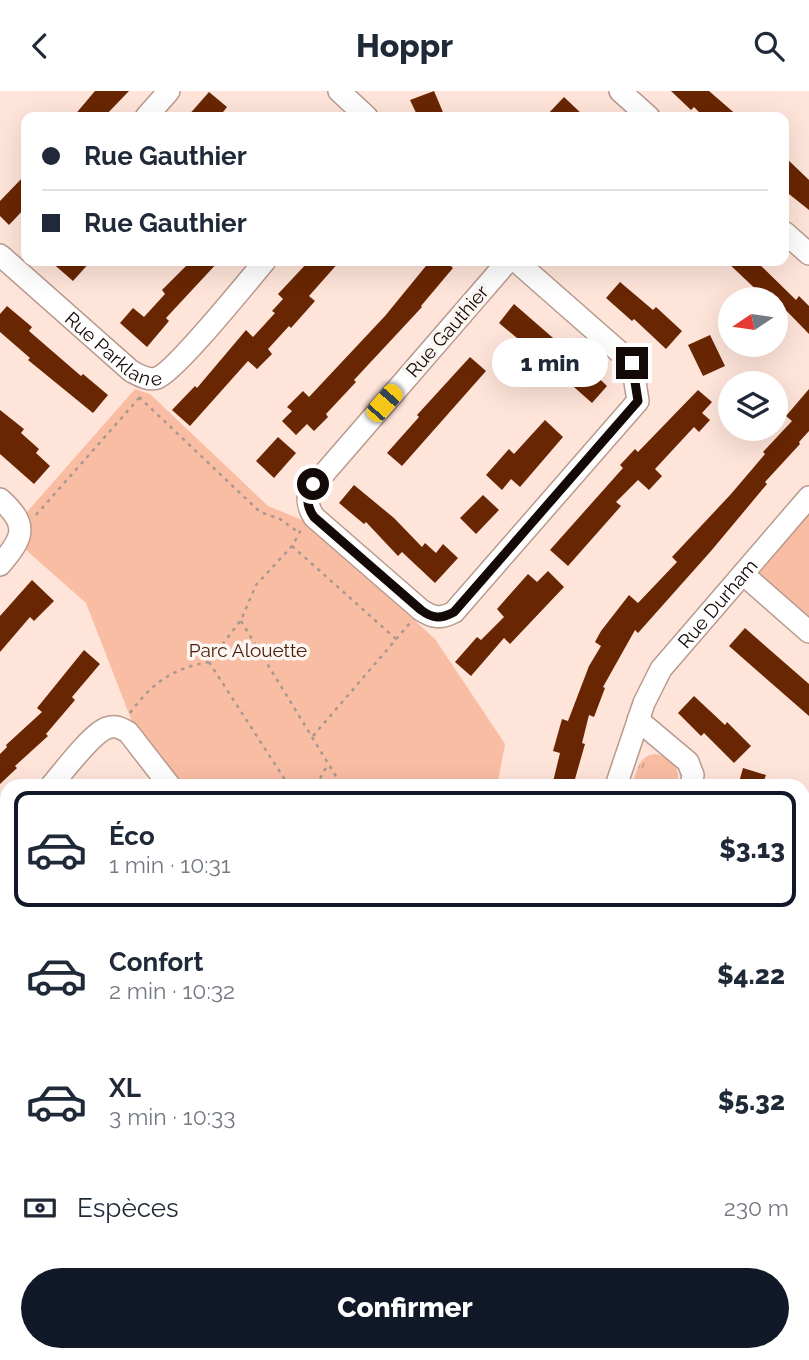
<!DOCTYPE html>
<html lang="fr">
<head>
<meta charset="utf-8">
<style>
	body { margin:0; font-family:Raleway,sans-serif; background:#f6f6f7; color:#1f2937; height:100vh; display:flex; flex-direction:column; font-size:26px; white-space:nowrap }
	* { box-sizing:border-box; margin:0 }
	p { font-size:23px; color:#747a83 }
	.icon { flex:none; width:38px; height:38px; fill:none; stroke:currentColor; stroke-width:2; stroke-linecap:round; stroke-linejoin:round }
	.map { position:relative; flex:1; overflow:hidden }
	.details { position:absolute; left:0px; top:688px; width:810px; height:583px; display:flex; flex-direction:column; background:#fff; border-radius:21px 21px 0 0; box-shadow:0 7px 28px #0002 }
	.details>* { flex:none }
	.guide { position:absolute; left:21px; top:21px; width:768px; height:154px; border-radius:14px; box-shadow:0 7px 28px #0002; display:grid; align-content:center; height:154px; padding:0 21px; background:#fff }
	.needle { width:46px; rotate:257deg }
	.fabs { position:absolute; left:718px; top:196px; display:grid; gap:14px }
	.fabs a { display:grid; place-items:center; width:70px; height:70px; border-radius:50%; background:#fff; box-shadow:0 7px 28px #0002; font-size:35px }
	.end { position:absolute; width:32px; height:32px; margin:-16px; border:9px solid #130906; background:#fff; box-shadow:0 0 0 4px #fff }
	.from { border-radius:50% }
	.bubble { position:absolute; height:49px; border-radius:24px; background:#fff; box-shadow:0 7px 28px #0002; font-size:23px; font-weight:800; line-height:49px; text-align:center }
	.car { position:absolute; width:21px; height:42px; margin:-21px -10px; border-radius:9px; box-shadow:0 0 5px 2px #0007; background:linear-gradient(#f5c518 24%,#345 0 40%,#f5c518 0 76%,#345 0 86%,#f5c518 0) }
	.guide b { display:flex; align-items:center; gap:24px; height:66px; font-size:26px }
	.guide b+b { border-top:2px solid #e0e1e3 }
	.guide i { width:18px; height:18px; background:#1f2937 }
	ul { padding:12px 0 0; list-style:none }
	li { display:flex; align-items:center; gap:21px; height:116px; margin:0 14px 10px; padding:0 7px; border:4px solid transparent; border-radius:14px }
	li div { flex:1 }
	li b { display:block; font-size:26px }
	li em { font-style:normal; font-weight:800 }
	li.active { border-color:#111827 }
	li>.icon { width:63px; height:63px; stroke-width:1.5 }
	.pay { display:flex; align-items:center; gap:18px; height:77px; padding:0 21px; font-size:26px }
	.pay p { margin-inline-start:auto }
	.primary-button { display:flex; gap:14px; margin-top:auto; padding:14px 21px }
	.primary-button a { flex:1; height:80px; border-radius:42px; background:#111827; color:#fff; font-size:28px; font-weight:800; line-height:80px; text-align:center }
	header { display:flex; justify-content:space-between; align-items:center; height:91px; padding:0 21px; background:#fff; font-size:32px; font-weight:800 }
	.map>svg:first-child { display:block }
	.grass { fill:url(#grass-tufts) }
	.green { fill:#f9bda3 }
	.building { fill:#692602 }
	.lines { fill:none; stroke-linecap:round; stroke-linejoin:round }
	.minor-casing { stroke:#b89a8e; stroke-width:24 }
	.path { stroke:#ab978f; stroke-width:2.5; stroke-dasharray:3.5 5; stroke-linecap:butt }
	.minor { stroke:#fff; stroke-width:21 }
	.route { stroke:#130906; stroke-width:9 }
	.labels { text-anchor:middle; dominant-baseline:central; stroke-width:7; stroke-linejoin:round; paint-order:stroke }
	.street-label { font-size:19px; fill:#130906; stroke:#fcf6f3 }
	.park-label { font-size:19px; fill:#4c1c04; stroke:#fcf6f3 }
</style>
</head>
<body>
<header><svg class="icon" aria-label="back" viewBox="0 0 24 24"><path d="M15 5l-7 7 7 7"/></svg>Hoppr<svg class="icon" aria-label="search" viewBox="0 0 24 24"><circle cx="10" cy="10" r="6"/><path d="M15 15l6 6"/></svg></header>
<div class="map">
<svg width="809" height="1269" viewBox="0 0 809 1269">
	<defs>
		<pattern id="grass-tufts" width="24" height="20" patternUnits="userSpaceOnUse" patternTransform="scale(1.75)"><rect width="24" height="20" fill="#f9bda3"/><path d="M3 7l-1-3M5 7V3M7 7l1-3M15 17l-1-3M17 17v-4M19 17l1-3" fill="none" stroke="#d5a18b"/></pattern>
	</defs>
	<rect width="100%" height="100%" fill="#fee4d9"/>
	<path class="grass" d="M655 663C671 666 683 679 676 695H632C637 680 638 665 655 663Z"/>
	<g class="green">
		<path d="M135 298 150 303 268 415 307 431 435 548 505 653 497 695H183L131 628 86 512 26 459 31 436 27 421Z"/>
		<path d="M809 423V532L755 487Z"/>
		<path d="M0 1144 7 1153V1264H94L98 1269H0Z"/>
	</g>
	<g class="building">
		<path d="M95 0H129L104 26H73Z"/>
		<path d="M434 0 445 26H418L410 9Z"/>
		<path d="M671 0H709L739 26H704L694 16 691 19Z"/>
		<path d="M209 1 227 16 219 26H187Z"/>
		<path d="M564 6 585 26H545Z"/>
		<path d="M784 65 809 89V119L784 99Z"/>
		<path d="M26 83V116L9 134 0 125V110Z"/>
		<path d="M50 170H91L73 190Z"/>
		<path d="M191 170H219L166 227 169 230 147 256 120 232 133 217 144 226 165 203 162 199Z"/>
		<path d="M309 170H340L309 205 315 210 291 237 289 235 268 258 272 263 257 278 248 270 190 335 172 319 195 295 197 297 246 239 253 246 275 222 272 220 283 208 278 203Z"/>
		<path d="M430 170H445L453 177 421 215 422 216 354 289 356 291 326 323 328 326 314 340 307 333 296 344 282 330 292 320 287 316 303 300 309 306 385 225Z"/>
		<path d="M726 170H756L796 209 799 205 809 215V243L775 208H766Z"/>
		<path d="M620 191 653 219 656 216 682 240 666 258 634 228 632 230 606 207Z"/>
		<path d="M514 213 560 253 552 263 576 282 584 273 607 295 592 312 557 281 549 290 522 266 529 257 499 232Z"/>
		<path d="M7 215 32 236 29 240 81 285 83 283 108 304 93 322 28 269 30 267 0 241V223Z"/>
		<path d="M710 244 725 275 703 285 688 254Z"/>
		<path d="M470 266 486 280 402 375 387 362 419 326 417 324Z"/>
		<path d="M809 298V340L799 351 800 353 765 391 767 393 711 460 638 542 635 539 603 596 605 597 594 626 589 624 582 652 585 653 573 695H552L560 662 553 660 562 628 568 630 589 575 601 555 595 551 601 540 629 504 638 512 677 471 672 466 731 403 765 363 763 361 792 330 786 325Z"/>
		<path d="M698 299 712 311 702 322 710 329 699 341 694 336 655 378 662 385 649 399 638 389 616 411 621 415 568 475 550 459 623 377 620 374 635 358 638 361Z"/>
		<path d="M0 319 24 338 21 342 39 358 36 362 50 375 34 393 0 363Z"/>
		<path d="M545 329 563 346 520 396 511 388 502 399 486 384 509 358 514 363Z"/>
		<path d="M278 346 296 362 274 387 256 370Z"/>
		<path d="M354 394 394 427 422 456 425 452 436 462 443 453 458 467 435 492 402 461 398 465 366 431 364 433 339 412Z"/>
		<path d="M483 404 499 419 476 443 460 427Z"/>
		<path d="M548 480 564 496 510 553 504 547 471 585 455 571 477 546 481 549 504 526 497 518 528 483 537 491Z"/>
		<path d="M32 489 54 510 34 530 30 526 0 561V525Z"/>
		<path d="M745 537 809 593V625L729 555Z"/>
		<path d="M84 559 100 573 72 606 75 609 46 643 48 645 15 675 17 677 0 693V663L7 656 6 654 42 621 37 617Z"/>
		<path d="M694 605 725 634 727 631 751 655 734 672 704 642 701 645 678 622Z"/>
		<path d="M743 677 766 684 762 695H738Z"/>
	</g>
	<g class="lines">
		<defs>
			<g id="minor">
				<path d="M339 0 367 26"/>
				<path d="M620 0 649 26"/>
				<path d="M146 26 169 0"/>
				<path d="M784 141 809 163"/>
				<path id="s1" d="M0 164 131 280C139 284 148 290 157 287 175 281 248 190 265 170"/>
				<path d="M508 170 309 400C307 410 308 417 314 426L421 519C433 527 441 528 454 521L638 310 632 272 516 170"/>
				<path d="M0 408C29 434 24 446 0 474"/>
				<path d="M743 483 809 541"/>
				<path d="M638 629 688 671 693 684 691 695"/>
				<path d="M51 695C63 681 92 642 107 637 115 634 121 637 128 641L170 695"/>
				<path id="s2" d="M616 695 644 612 661 578 809 406"/>
				<path d="M0 752 7 745"/>
				<path d="M0 794 7 799"/>
				<path d="M803 832 809 825"/>
				<path d="M803 1019 809 1024"/>
				<path d="M0 1115 7 1124"/>
				<path d="M116 1264 120 1269"/>
				<path d="M228 1269 235 1264"/>
				<path d="M493 1269 497 1264"/>
				<path d="M732 1269 737 1264"/>
			</g>
		</defs>
		<use href="#minor" class="minor-casing"/>
		<g class="path">
			<path d="M139 306 260 421 280 428 298 441"/>
			<path d="M36 424 140 306"/>
			<path d="M292 455 396 548"/>
			<path d="M241 530 342 695"/>
			<path d="M209 571 289 695"/>
			<path d="M130 622C152 592 173 577 209 571L241 529 256 494 292 455 301 439"/>
			<path d="M313 645 410 532"/>
			<path d="M316 695 328 673"/>
			<path d="M0 1216 7 1229"/>
			<path d="M803 1246 809 1249"/>
			<path d="M29 1264 30 1269"/>
			<path d="M73 1269 79 1264"/>
		</g>
		<use href="#minor" class="minor"/>
	</g>
	<g class="lines">
		<path class="route" d="M313 393C306 404 306 415 314 426L421 519C433 528 441 528 454 521L638 310 632 272"/>
	</g>
	<g class="labels">
		<g class="street-label">
			<text transform="translate(447 240) rotate(-49)">Rue Gauthier</text>
			<text stroke="none"><textPath href="#s1" startOffset="149">Rue Parklane</textPath></text>
			<text stroke="none"><textPath href="#s2" startOffset="212">Rue Durham</textPath></text>
		</g>
		<g class="park-label">
			<text x="248" y="559">Parc Alouette</text>
		</g>
	</g>
</svg>
<div class="fabs">
<a><svg class="needle" viewBox="-14 -14 28 28"><path d="M0-13l5 13h-10z" fill="#e53935"/><path d="M0 13l5-13h-10z" fill="#747a83"/></svg></a>
<a><svg class="icon" aria-label="layers" viewBox="0 0 24 24"><path d="M12 4l9 5-9 5-9-5zM3 14l9 5 9-5"/></svg></a>
</div>
<i class="end from" style="left:313px;top:393px"></i>
<i class="end" style="left:632px;top:272px"></i>
<div class="bubble" style="left:492px;top:247px;width:116px">1 min</div>
<i class="car" style="left:384px;top:312px;rotate:41deg"></i>
<div class="guide">
<b><i class="from"></i>Rue Gauthier</b>
<b><i></i>Rue Gauthier</b>
</div>
<section class="details">
<ul>
<li class="active"><svg class="icon" aria-label="car" viewBox="0 0 24 24"><path d="M5 17H2v-5l4-1 3-4h7l3 4 3 1v5h-3M9 17h6M6 11h13"/><circle cx="7" cy="17" r="2"/><circle cx="17" cy="17" r="2"/></svg><div><b>Éco</b><p>1 min · 10:31</p></div><em>$3.13</em></li>
<li><svg class="icon" aria-label="car" viewBox="0 0 24 24"><path d="M5 17H2v-5l4-1 3-4h7l3 4 3 1v5h-3M9 17h6M6 11h13"/><circle cx="7" cy="17" r="2"/><circle cx="17" cy="17" r="2"/></svg><div><b>Confort</b><p>2 min · 10:32</p></div><em>$4.22</em></li>
<li><svg class="icon" aria-label="car" viewBox="0 0 24 24"><path d="M5 17H2v-5l4-1 3-4h7l3 4 3 1v5h-3M9 17h6M6 11h13"/><circle cx="7" cy="17" r="2"/><circle cx="17" cy="17" r="2"/></svg><div><b>XL</b><p>3 min · 10:33</p></div><em>$5.32</em></li>
</ul>
<div class="pay"><svg class="icon" aria-label="cash" viewBox="0 0 24 24"><path d="M3 7h18v10H3z"/><circle cx="12" cy="12" r="2"/></svg>Espèces<p>230 m</p></div>
<div class="primary-button"><a>Confirmer</a></div>
</section>
</div>
</body>
</html>
